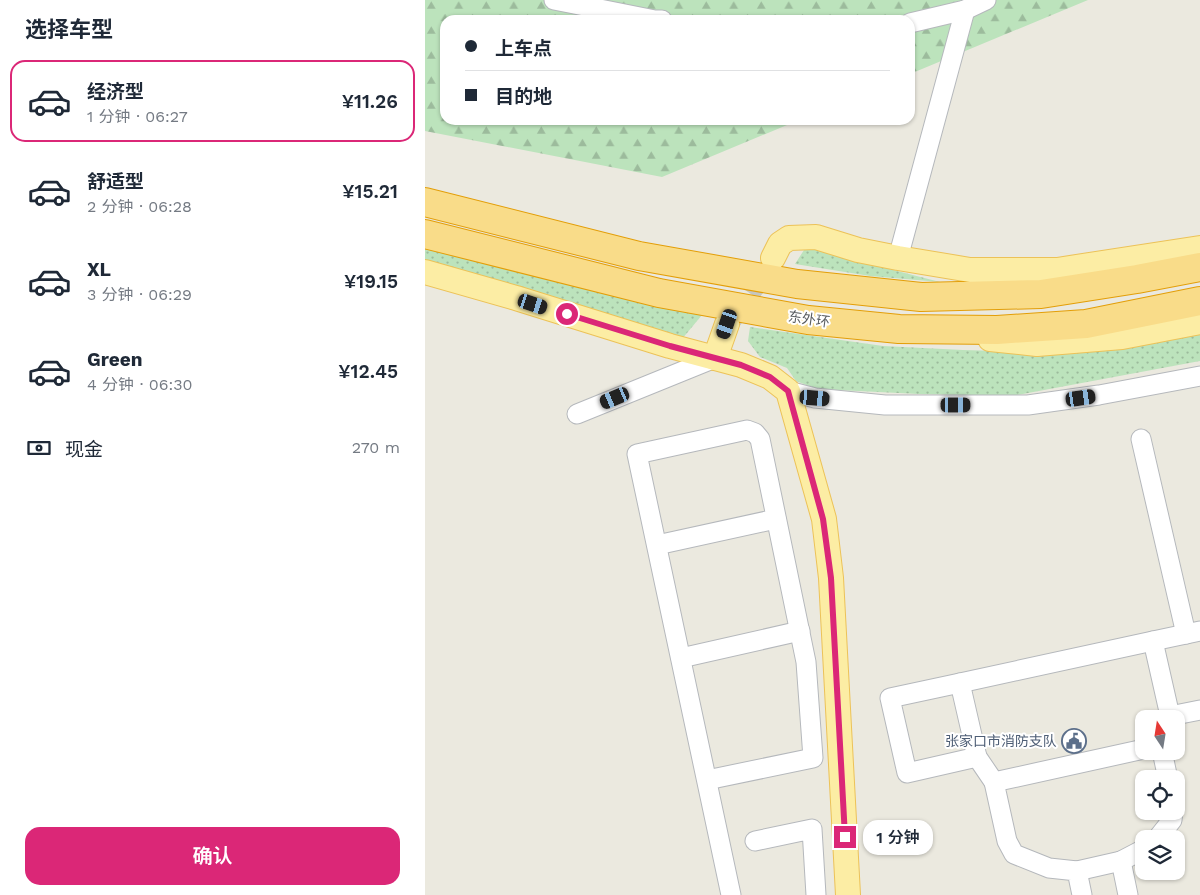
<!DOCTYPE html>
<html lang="zh">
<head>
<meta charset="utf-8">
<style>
	body { margin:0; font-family:"Work Sans","Noto Sans SC",sans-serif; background:#f2f2f3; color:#1f2937; height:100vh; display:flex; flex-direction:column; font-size:19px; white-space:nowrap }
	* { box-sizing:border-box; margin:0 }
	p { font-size:16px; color:#747a83 }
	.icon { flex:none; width:28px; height:28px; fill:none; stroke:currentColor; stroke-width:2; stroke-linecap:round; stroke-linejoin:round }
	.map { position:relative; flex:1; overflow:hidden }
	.side { display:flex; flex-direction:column; background:#fff; width:425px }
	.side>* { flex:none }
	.banner { position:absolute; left:15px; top:15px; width:475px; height:110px; border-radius:15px; box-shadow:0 1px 4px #0004; display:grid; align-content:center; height:110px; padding:0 25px; background:#fff }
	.needle { width:32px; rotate:348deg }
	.tools { position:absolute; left:710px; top:710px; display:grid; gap:10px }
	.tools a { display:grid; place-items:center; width:50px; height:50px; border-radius:10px; background:#fff; box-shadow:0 1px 4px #0004; font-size:25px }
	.end { position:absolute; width:22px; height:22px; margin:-11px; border:6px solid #db2777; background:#fff; box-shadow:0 0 0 2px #fff }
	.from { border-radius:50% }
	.bubble { position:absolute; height:35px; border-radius:15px; background:#fff; box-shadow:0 1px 4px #0004; font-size:16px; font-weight:600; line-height:35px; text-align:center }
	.car { position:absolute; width:15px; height:30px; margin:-15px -8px; border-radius:6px; box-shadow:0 0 4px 1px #0007; background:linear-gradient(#222 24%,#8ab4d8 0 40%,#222 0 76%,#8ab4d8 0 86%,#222 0) }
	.banner b { display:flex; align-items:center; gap:18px; height:48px; font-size:19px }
	.banner b+b { border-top:1px solid #e0e1e3 }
	.banner i { width:12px; height:12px; background:#1f2937 }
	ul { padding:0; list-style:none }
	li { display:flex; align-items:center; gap:15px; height:82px; margin:0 10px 8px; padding:0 15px; border:2px solid transparent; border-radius:15px }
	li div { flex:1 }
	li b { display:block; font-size:19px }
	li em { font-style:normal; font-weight:600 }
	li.active { border-color:#db2777 }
	li>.icon { width:45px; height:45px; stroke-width:1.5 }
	h2 { padding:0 25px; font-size:22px; line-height:60px }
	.pay { display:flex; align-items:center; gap:12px; height:55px; padding:0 25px; font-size:19px }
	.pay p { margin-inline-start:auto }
	.primary-button { display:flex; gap:10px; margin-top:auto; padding:10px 25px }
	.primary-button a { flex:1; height:58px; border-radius:15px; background:#db2777; color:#fff; font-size:20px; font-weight:600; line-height:58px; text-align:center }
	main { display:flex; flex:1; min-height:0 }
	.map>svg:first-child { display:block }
	.grass { fill:url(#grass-dots) }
	.forest { fill:url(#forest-firs) }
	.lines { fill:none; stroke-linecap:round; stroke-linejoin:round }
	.major-tunnel { stroke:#c6c6bf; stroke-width:24; stroke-dasharray:24 12; stroke-linecap:butt }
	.minor-casing { stroke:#b5b8bc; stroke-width:21 }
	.major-casing { stroke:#ecc258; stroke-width:26 }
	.highway-casing { stroke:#e39e08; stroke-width:30 }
	.minor { stroke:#fff; stroke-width:19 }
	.major { stroke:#fceda4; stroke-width:24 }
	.highway { stroke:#f9dc89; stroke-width:28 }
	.route { stroke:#db2777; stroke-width:6 }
	.labels { text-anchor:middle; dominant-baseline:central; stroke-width:4; stroke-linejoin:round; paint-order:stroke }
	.street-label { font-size:14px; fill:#585c60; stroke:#fff }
	.service-label { font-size:14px; fill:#4e5e75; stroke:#fff; text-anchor:end }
</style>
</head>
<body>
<main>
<section class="side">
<h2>选择车型</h2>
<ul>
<li class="active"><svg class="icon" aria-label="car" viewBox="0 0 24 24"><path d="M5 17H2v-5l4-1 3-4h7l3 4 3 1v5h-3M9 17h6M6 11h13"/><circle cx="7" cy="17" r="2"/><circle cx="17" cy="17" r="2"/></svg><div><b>经济型</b><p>1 分钟 · 06:27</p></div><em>¥11.26</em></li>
<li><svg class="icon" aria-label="car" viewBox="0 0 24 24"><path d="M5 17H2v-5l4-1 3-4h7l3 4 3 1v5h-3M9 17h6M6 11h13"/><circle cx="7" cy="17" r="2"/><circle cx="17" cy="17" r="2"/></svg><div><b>舒适型</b><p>2 分钟 · 06:28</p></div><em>¥15.21</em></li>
<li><svg class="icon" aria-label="car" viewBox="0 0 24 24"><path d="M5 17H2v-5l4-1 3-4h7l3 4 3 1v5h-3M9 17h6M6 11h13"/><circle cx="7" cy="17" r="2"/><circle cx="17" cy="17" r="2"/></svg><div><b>XL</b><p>3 分钟 · 06:29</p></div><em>¥19.15</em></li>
<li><svg class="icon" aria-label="car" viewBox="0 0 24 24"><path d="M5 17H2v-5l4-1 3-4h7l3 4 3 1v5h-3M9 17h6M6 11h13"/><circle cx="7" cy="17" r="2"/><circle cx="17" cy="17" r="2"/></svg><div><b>Green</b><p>4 分钟 · 06:30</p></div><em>¥12.45</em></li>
</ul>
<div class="pay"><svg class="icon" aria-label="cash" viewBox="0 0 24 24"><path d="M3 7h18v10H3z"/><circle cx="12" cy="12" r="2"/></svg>现金<p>270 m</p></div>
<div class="primary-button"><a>确认</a></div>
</section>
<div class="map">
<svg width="775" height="895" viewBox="0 0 775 895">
	<defs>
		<pattern id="grass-dots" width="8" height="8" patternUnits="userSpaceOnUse" patternTransform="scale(1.25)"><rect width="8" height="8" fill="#bce3bc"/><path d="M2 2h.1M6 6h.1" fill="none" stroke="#9cbb9c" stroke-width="1.8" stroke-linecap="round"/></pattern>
		<pattern id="forest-firs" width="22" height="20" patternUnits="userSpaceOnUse" patternTransform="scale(1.25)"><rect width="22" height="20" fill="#bce3bc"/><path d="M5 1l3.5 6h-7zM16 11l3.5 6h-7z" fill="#9cbb9c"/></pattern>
	</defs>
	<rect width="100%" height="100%" fill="#ebe9df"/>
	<g class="grass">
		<path d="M389 248 402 253 515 282 445 276 370 264 379 250Z"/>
		<path d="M0 249 277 315 257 339 0 263Z"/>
		<path d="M325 327 458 346 538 350 616 352 775 331V361L587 396 494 394 392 389 371 381 362 368 335 357 323 341Z"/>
	</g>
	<path class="forest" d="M0 0H663L485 74V20H20V120H374L237 177 0 131Z"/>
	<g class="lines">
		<path class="major-tunnel" d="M303 322 344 263"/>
		<defs>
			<g id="minor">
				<path d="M129 0 230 20H237"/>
				<path d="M485 23 540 10 561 0"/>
				<path d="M473 258 540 10"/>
				<path d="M363 391 390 398 460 405H603L674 395 775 376"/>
				<path d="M152 414 290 358"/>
				<path d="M716 439 761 634"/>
				<path d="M232 545 351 519"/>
				<path d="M728 641 775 631"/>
				<path d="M256 658 375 631"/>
				<path d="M535 683 465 698 482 773 552 757"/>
				<path d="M745 716 775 710"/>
				<path d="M737 751 743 779"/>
				<path d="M282 780 388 758 381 662 335 439 330 433 322 430 212 454 306 895"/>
				<path d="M569 782 552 757 535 683 728 641 745 716 744 719"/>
				<path d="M732 839 747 820 748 811"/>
				<path d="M330 841 387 829 391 895"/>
				<path d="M652 871 696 861"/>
				<path d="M657 895 652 871 624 868 589 854 582 841 569 782 719 749"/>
				<path d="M703 895 696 861 719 849"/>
			</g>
			<g id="major">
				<path d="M348 258 355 244 364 238 391 237 433 250 473 258 545 270H632L775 248"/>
				<path d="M0 272 91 298 245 346 316 365 345 377 363 391 399 519 406 578 423 895"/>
				<path d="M565 339 612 344 697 337 775 322"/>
				<path d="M290 358 302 324"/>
			</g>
			<g id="highway">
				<path d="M0 202 214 256 372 284 496 297 616 294 712 279 775 267"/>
				<path d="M0 234 234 293 383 320 474 329 572 330 661 324 775 301"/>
			</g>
		</defs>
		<use href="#minor" class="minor-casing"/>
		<use href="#major" class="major-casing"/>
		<use href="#highway" class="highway-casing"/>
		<use href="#minor" class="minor"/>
		<use href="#major" class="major"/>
		<use href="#highway" class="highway"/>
	</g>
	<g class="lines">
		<path class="route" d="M142 314 245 346 316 365 345 377 363 391 398 519 406 578 420 837"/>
	</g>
	<defs>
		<symbol id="civic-ring" viewBox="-11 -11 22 22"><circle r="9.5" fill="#fff" stroke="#5c6f8a" stroke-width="1.5"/><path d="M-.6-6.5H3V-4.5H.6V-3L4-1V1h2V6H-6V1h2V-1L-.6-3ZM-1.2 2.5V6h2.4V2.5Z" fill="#5c6f8a"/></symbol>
	</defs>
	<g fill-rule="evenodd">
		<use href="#civic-ring" x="635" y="727" width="28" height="28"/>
	</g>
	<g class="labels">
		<g class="street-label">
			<text transform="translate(384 319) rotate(8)">东外环</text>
		</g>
		<g class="service-label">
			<text x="632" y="741">张家口市消防支队</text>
		</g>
	</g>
</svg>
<div class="tools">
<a><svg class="needle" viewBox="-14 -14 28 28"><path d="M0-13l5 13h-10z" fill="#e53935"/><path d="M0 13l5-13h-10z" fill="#747a83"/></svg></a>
<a><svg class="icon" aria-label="locate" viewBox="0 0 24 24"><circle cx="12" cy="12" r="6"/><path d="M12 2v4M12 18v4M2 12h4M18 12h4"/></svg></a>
<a><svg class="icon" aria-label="layers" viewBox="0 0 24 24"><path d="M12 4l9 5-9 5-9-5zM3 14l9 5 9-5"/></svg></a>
</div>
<i class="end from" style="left:142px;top:314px"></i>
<i class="end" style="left:420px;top:837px"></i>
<div class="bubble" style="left:438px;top:820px;width:70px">1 分钟</div>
<i class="car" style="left:108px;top:304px;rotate:108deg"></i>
<i class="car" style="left:302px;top:324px;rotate:199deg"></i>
<i class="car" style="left:190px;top:398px;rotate:247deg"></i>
<i class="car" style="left:390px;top:398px;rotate:95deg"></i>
<i class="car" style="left:656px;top:398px;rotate:82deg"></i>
<i class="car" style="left:531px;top:405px;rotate:90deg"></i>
<div class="banner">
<b><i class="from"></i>上车点</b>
<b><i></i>目的地</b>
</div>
</div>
</main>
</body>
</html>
